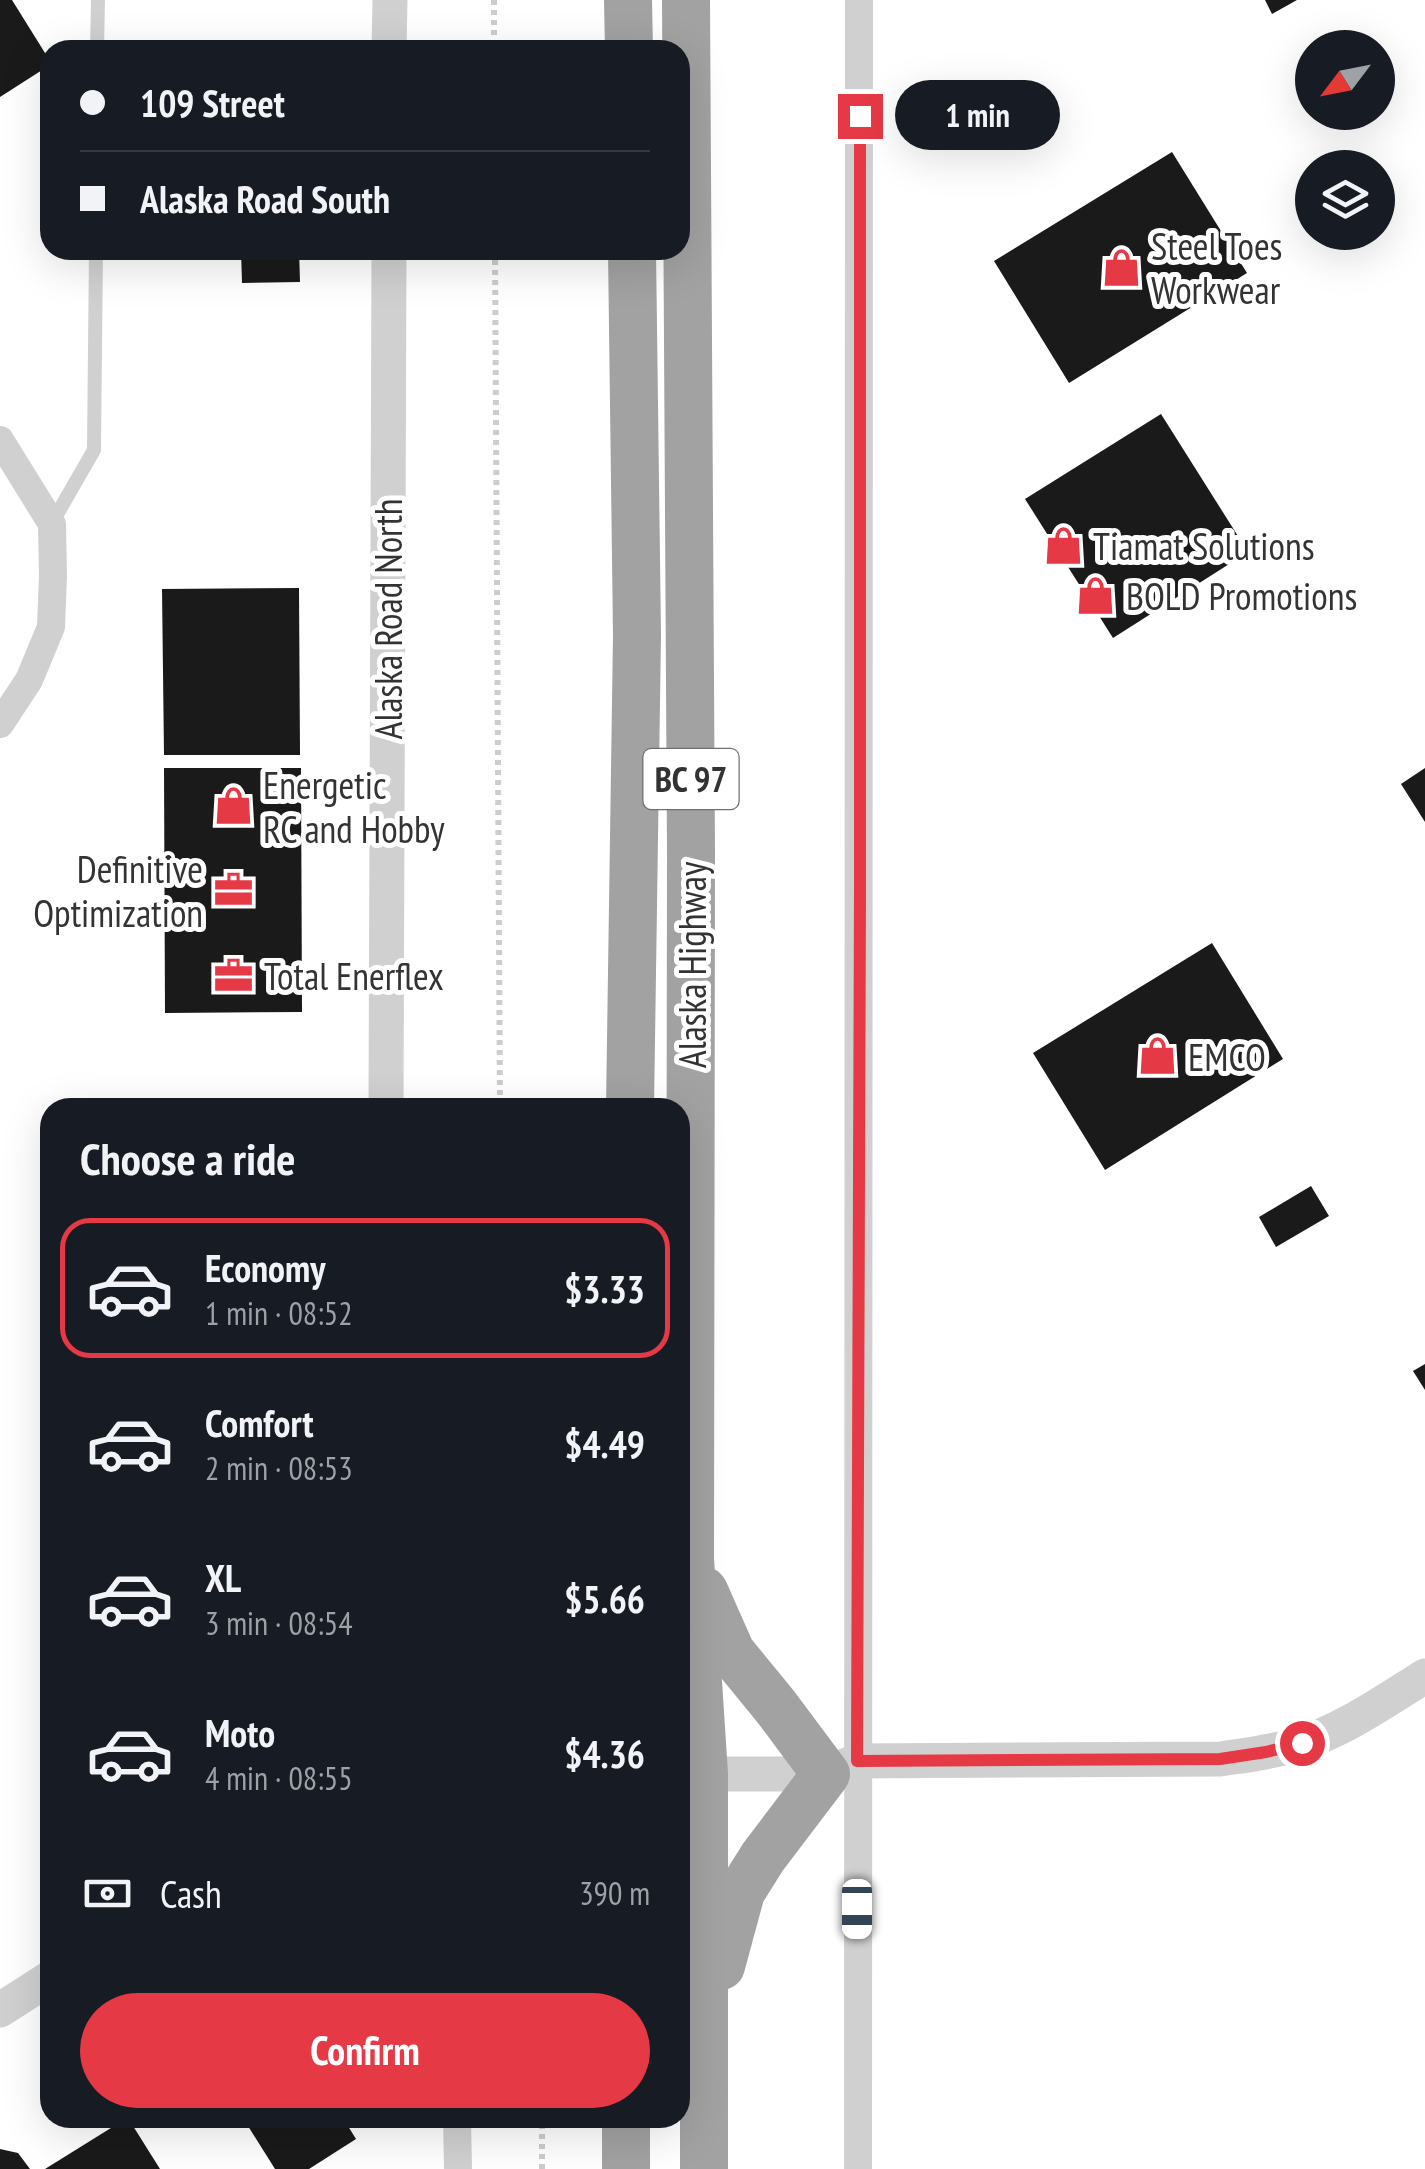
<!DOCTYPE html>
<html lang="en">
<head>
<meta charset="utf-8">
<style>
	body { margin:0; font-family:"PT Sans Narrow",sans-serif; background:#20242c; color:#f1f3f6; height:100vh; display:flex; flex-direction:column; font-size:38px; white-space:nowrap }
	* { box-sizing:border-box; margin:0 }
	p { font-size:32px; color:#9ea1a6 }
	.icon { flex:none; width:55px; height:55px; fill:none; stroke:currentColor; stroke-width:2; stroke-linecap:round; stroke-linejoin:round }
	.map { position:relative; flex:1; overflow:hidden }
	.side { position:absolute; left:40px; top:1098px; width:650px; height:1030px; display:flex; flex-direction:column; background:#171b24; border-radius:30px; box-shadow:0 10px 40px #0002 }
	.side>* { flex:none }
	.guide { position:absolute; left:40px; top:40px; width:650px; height:220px; border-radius:30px; box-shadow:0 10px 40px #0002; display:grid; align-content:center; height:220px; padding:0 40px; background:#171b24 }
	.needle { width:65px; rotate:238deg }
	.controls { position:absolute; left:1295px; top:30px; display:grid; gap:20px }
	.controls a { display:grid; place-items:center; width:100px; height:100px; border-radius:50%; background:#171b24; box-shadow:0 10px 40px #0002; font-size:50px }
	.end { position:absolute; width:45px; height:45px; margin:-22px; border:12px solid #e63946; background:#fff; box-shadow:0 0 0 5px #fff }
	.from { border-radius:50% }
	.bubble { position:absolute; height:70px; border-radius:35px; background:#171b24; box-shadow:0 10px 40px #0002; font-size:32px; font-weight:700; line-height:70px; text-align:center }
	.car { position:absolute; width:30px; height:60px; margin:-30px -15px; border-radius:12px; box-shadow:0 0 8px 2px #0007; background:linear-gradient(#fff 24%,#345 0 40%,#fff 0 76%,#345 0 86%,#fff 0) }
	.guide b { display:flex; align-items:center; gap:35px; height:95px; font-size:38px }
	.guide b+b { border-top:2px solid #363941 }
	.guide i { width:25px; height:25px; background:#f1f3f6 }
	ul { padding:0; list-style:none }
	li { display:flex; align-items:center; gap:30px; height:140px; margin:0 20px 15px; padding:0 20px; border:5px solid transparent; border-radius:30px }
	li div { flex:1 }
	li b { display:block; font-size:38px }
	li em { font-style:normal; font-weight:700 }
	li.selected { border-color:#e63946 }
	li>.icon { width:90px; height:90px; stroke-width:1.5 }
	h2 { padding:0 40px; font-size:45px; line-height:120px }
	.pay { display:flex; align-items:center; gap:25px; height:110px; padding:0 40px; font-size:38px }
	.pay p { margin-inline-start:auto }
	.button { display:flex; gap:20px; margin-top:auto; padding:20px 40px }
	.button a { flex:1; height:115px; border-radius:60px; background:#e63946; color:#fff; font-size:40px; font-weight:700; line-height:115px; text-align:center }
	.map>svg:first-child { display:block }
	.building { fill:#1a1a1a }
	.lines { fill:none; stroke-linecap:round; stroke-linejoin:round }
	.path { stroke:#cdcdcd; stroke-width:6; stroke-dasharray:5 5; stroke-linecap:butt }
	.service { stroke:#d0d0d0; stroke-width:14 }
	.minor { stroke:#d0d0d0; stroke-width:28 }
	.tertiary { stroke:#d0d0d0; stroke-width:35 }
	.trunk { stroke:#a2a2a2; stroke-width:48 }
	.route { stroke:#e63946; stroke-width:12 }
	.labels { text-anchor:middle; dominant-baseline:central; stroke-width:10; stroke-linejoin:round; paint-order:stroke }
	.shield { fill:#fff; stroke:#707070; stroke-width:2.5 }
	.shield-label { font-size:35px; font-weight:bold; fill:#333 }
	.poi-label { font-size:38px; fill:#333; stroke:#fff; text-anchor:start }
	.street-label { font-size:38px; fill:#333; stroke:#fff }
</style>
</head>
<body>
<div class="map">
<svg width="1425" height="2169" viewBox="0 0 1425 2169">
	<rect width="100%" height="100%" fill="#fff"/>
	<g class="building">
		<path d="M0 0H12L50 61V65L0 97Z"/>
		<path d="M1265 0H1297L1272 14Z"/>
		<path d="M1172 152 1247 273 1069 383 994 261Z"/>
		<path d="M241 250H299L300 282 242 283Z"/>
		<path d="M1161 414 1248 552 1113 638 1025 499Z"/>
		<path d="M299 588 300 755H164L162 589Z"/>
		<path d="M164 768H301L302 1012 165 1013Z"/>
		<path d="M1425 768V822L1401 784Z"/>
		<path d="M1212 943 1283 1059 1105 1170 1033 1053Z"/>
		<path d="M1311 1186 1329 1216 1276 1247 1259 1217Z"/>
		<path d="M1425 1364V1390L1413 1371Z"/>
		<path d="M128 2118 160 2169H45L127 2118Z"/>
		<path d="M243 2118H343L356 2139 309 2169H275Z"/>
		<path d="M0 2149 18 2153 30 2169H0Z"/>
	</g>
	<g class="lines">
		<g class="path">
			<path d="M494 0V50"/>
			<path d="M495 250 500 1108"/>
			<path d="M542 2169V2118"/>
		</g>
		<g class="service">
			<path d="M97 50 98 0"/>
			<path d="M52 523 94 450 96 250"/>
		</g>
		<g class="minor">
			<path d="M0 440 52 524 53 576 51 627 29 680 0 724"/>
			<path d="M457 2118 458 2169"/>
			<path d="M858 2169 859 0"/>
		</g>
		<g class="tertiary">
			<path d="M389 50 390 0"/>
			<path d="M386 1108 389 250"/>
			<path d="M680 1771 704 1774H826L857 1761 1220 1759C1247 1755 1273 1752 1299 1744 1344 1730 1385 1701 1425 1676"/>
			<path d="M0 2010 50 1978"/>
		</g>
		<g class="trunk">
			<path d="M628 0 629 50"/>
			<path d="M686 0 691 853 690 1559 704 1774V2169"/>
			<path d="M630 1108 637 635 632 250"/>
			<path d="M704 1591 731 1652 776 1707 826 1774 763 1857 741 1892 721 1966"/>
			<path d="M626 2169V2118"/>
		</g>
	</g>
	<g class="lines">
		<path class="route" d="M860 116V890L857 1761 1220 1759 1266 1752 1302 1743"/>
	</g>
	<defs>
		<symbol id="shop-bare" viewBox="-9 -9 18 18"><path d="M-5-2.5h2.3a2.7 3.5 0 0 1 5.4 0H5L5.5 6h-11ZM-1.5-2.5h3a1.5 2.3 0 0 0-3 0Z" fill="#e63946" stroke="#fff" stroke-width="2.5" paint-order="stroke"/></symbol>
		<symbol id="office-bare" viewBox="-9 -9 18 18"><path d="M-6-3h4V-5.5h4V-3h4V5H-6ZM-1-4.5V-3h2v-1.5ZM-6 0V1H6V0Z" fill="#e63946" stroke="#fff" stroke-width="2.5" paint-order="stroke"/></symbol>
	</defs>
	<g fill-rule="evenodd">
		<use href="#shop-bare" x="1094" y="240" width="55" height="55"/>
		<use href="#shop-bare" x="1036" y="518" width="55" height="55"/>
		<use href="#shop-bare" x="1068" y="568" width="55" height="55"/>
		<use href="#shop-bare" x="206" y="778" width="55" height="55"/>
		<use href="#office-bare" x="206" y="862" width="55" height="55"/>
		<use href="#office-bare" x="206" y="948" width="55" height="55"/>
		<use href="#shop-bare" x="1130" y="1028" width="55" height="55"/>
	</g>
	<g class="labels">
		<rect class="shield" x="643.5" y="749" width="95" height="60" rx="8"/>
		<g class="shield-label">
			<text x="691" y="779">BC 97</text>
		</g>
		<g class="poi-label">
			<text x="1151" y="245">Steel Toes<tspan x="1151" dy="44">Workwear</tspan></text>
			<text x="1093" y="545">Tiamat Solutions</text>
			<text x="1126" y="595">BOLD Promotions</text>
			<text x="263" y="784">Energetic<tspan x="263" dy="44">RC and Hobby</tspan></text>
			<text x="203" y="868" text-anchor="end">Definitive<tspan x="203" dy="44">Optimization</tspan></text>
			<text x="264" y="975">Total Enerflex</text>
			<text x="1188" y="1056">EMCO</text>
		</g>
		<g class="street-label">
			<text transform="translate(387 619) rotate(-90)">Alaska Road North</text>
			<text transform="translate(691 965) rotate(-90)">Alaska Highway</text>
		</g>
	</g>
</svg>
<div class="controls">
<a><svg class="needle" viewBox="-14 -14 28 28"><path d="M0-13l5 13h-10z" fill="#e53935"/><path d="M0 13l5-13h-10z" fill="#9ea1a6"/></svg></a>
<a><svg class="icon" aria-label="layers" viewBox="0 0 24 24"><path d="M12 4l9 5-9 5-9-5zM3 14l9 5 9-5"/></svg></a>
</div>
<i class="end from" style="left:1302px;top:1743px"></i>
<i class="end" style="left:860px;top:116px"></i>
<div class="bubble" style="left:895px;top:80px;width:165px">1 min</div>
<i class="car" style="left:857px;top:1909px;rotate:180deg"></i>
<div class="guide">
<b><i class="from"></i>109 Street</b>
<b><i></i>Alaska Road South</b>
</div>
<section class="side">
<h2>Choose a ride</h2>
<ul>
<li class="selected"><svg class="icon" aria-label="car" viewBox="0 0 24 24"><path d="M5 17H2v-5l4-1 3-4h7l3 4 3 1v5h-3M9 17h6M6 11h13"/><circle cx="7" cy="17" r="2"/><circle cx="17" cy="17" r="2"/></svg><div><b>Economy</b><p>1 min · 08:52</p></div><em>$3.33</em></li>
<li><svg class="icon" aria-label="car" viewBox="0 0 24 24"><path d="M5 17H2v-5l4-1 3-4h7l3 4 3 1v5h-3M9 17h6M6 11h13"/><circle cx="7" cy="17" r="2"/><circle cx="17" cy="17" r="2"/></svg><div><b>Comfort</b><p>2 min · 08:53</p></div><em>$4.49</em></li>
<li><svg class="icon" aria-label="car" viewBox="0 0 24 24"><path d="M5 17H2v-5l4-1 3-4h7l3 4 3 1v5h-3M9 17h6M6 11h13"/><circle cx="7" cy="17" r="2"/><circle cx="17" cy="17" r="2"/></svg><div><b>XL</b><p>3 min · 08:54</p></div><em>$5.66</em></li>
<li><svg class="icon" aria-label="car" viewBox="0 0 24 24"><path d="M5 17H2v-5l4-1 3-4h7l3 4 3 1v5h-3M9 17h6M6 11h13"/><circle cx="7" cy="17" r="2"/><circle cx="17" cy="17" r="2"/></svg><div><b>Moto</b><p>4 min · 08:55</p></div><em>$4.36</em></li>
</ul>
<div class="pay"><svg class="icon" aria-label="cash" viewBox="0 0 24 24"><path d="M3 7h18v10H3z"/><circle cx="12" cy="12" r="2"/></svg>Cash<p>390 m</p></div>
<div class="button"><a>Confirm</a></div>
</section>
</div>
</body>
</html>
